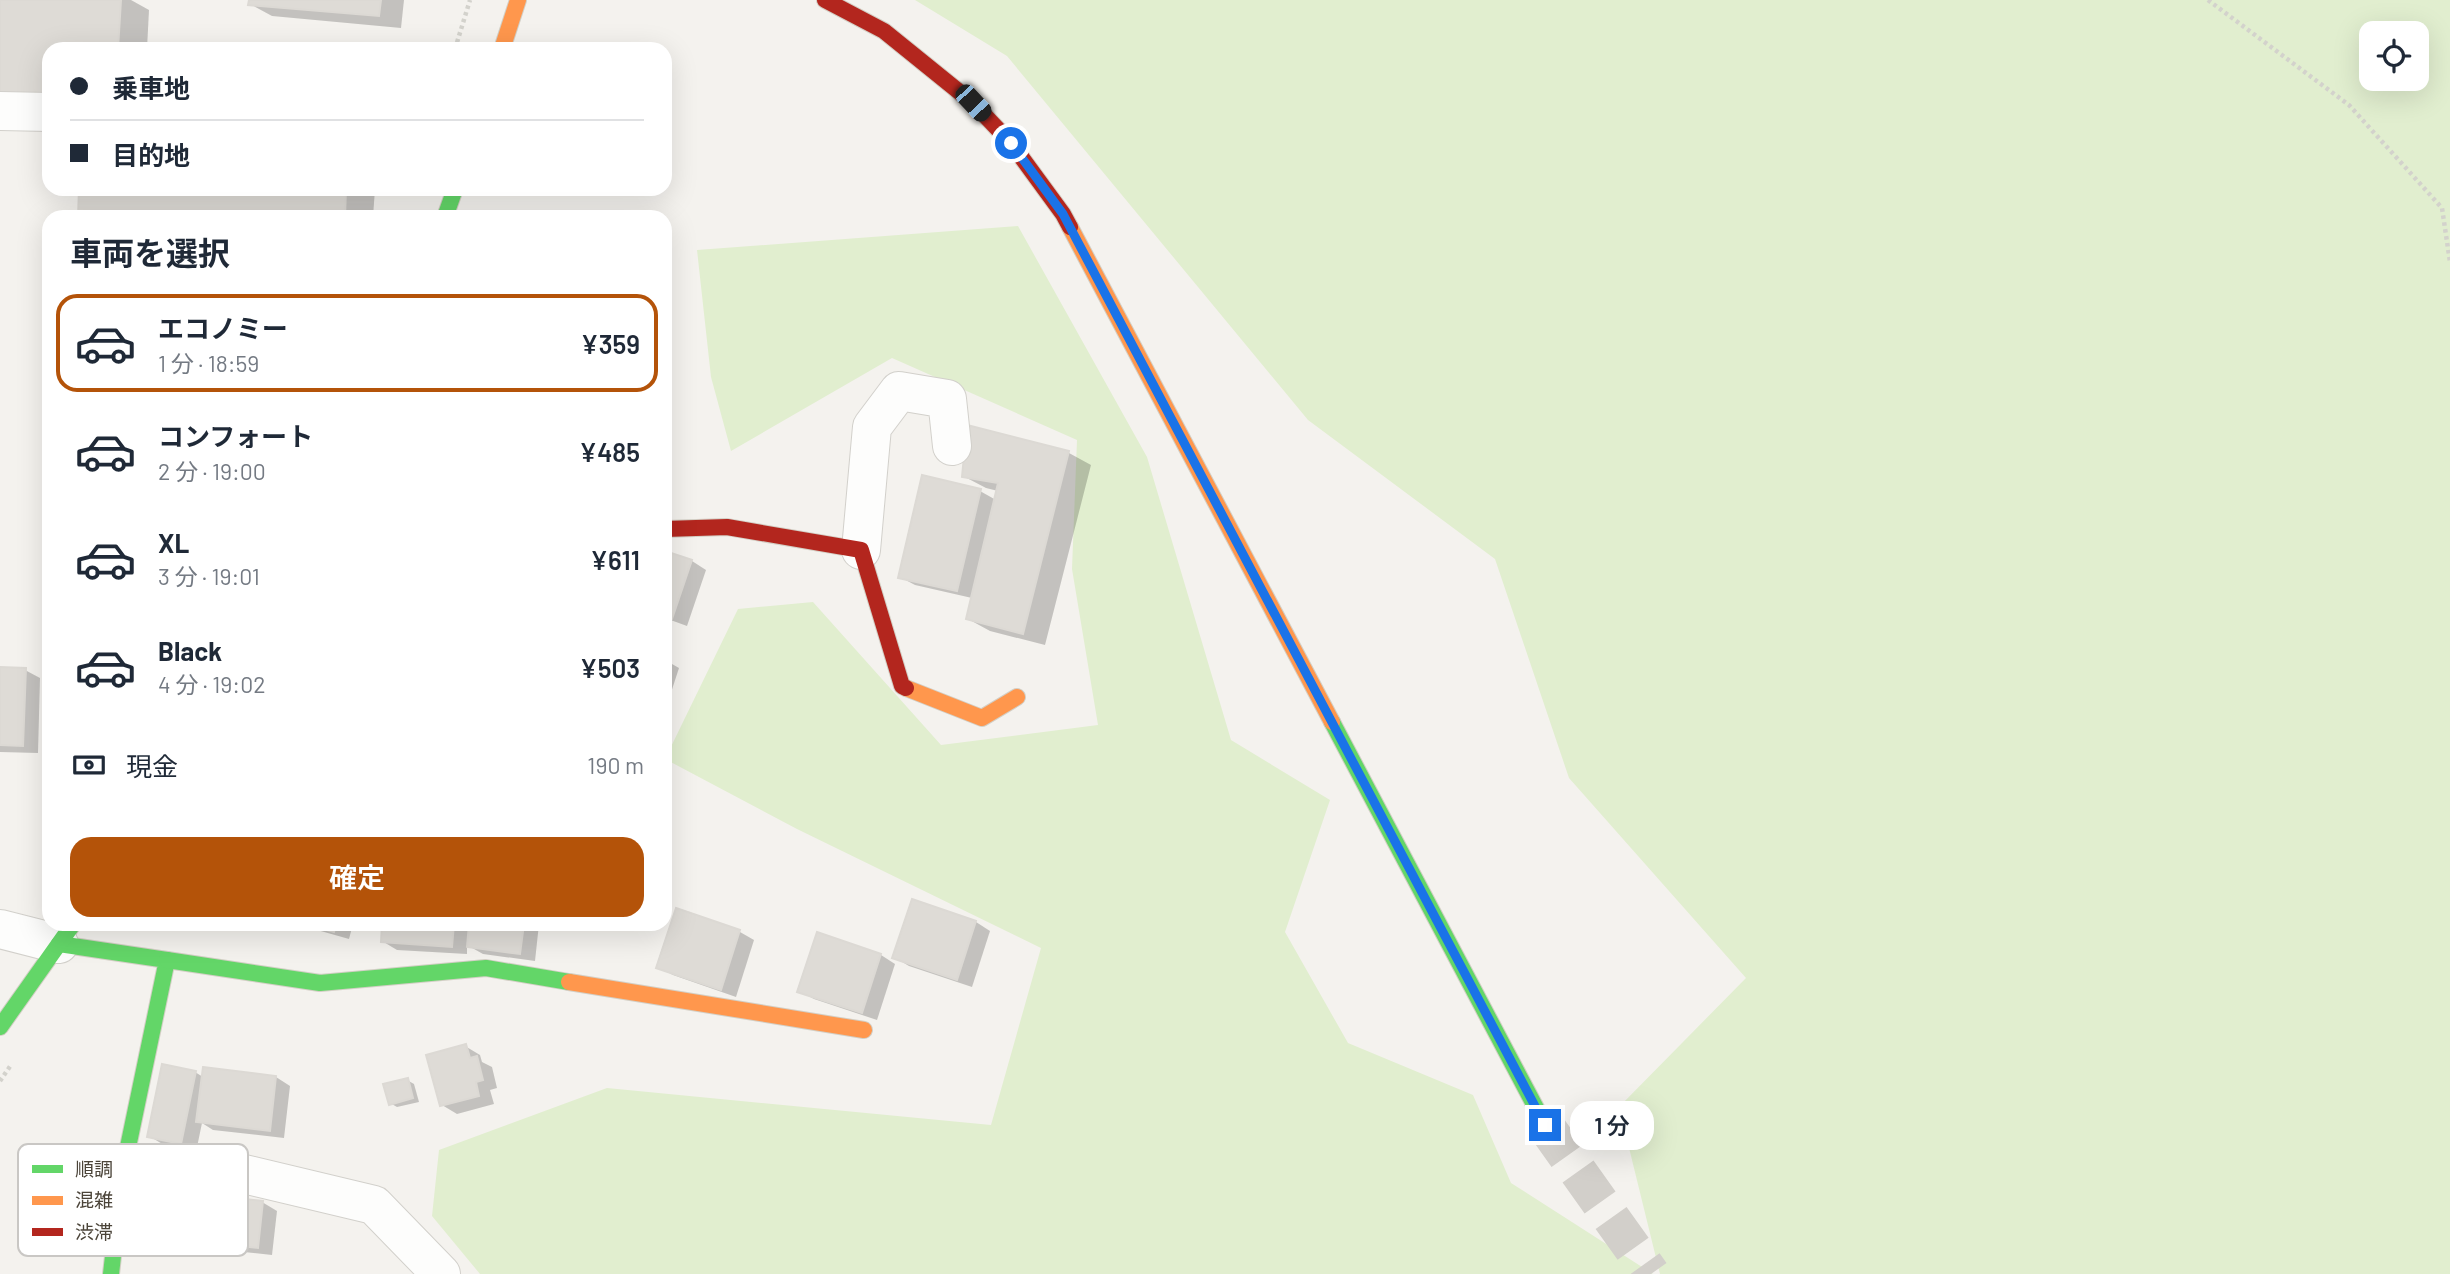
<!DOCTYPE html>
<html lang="ja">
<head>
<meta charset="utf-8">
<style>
	body { margin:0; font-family:Barlow,"Noto Sans JP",sans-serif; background:#f6f6f7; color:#1f2937; height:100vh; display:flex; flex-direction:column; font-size:26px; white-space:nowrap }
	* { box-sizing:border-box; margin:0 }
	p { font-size:23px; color:#747a83 }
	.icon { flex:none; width:38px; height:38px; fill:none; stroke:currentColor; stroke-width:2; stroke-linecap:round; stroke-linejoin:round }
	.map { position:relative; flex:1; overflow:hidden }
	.details { position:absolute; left:42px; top:210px; width:630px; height:721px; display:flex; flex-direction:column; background:#fff; border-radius:21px; box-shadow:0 7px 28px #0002 }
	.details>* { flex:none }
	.guide { position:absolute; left:42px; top:42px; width:630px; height:154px; border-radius:21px; box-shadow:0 7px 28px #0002; display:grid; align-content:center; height:154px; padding:0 28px; background:#fff }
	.fabs { position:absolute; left:2359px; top:21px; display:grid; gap:14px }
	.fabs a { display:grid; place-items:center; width:70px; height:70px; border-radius:14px; background:#fff; box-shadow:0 7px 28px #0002; font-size:35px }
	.end { position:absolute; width:32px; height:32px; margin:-16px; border:9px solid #1a73e8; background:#fff; box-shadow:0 0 0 4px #fff }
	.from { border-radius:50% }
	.bubble { position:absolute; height:49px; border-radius:21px; background:#fff; box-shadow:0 7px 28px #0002; font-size:23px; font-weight:600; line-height:49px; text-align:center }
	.car { position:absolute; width:21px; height:42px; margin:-21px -10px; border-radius:9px; box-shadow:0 0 5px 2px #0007; background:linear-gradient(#222 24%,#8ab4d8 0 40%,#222 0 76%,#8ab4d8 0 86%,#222 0) }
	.guide b { display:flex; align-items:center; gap:24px; height:66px; font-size:26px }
	.guide b+b { border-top:2px solid #e0e1e3 }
	.guide i { width:18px; height:18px; background:#1f2937 }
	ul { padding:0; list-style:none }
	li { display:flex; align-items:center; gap:21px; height:98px; margin:0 14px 10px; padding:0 14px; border:4px solid transparent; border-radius:21px }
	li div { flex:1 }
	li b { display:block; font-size:26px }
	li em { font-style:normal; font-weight:600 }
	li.current { border-color:#b45309 }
	li>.icon { width:63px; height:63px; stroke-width:1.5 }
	h2 { padding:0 28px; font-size:32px; line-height:84px }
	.pay { display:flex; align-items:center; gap:18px; height:77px; padding:0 28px; font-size:26px }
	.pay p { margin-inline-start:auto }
	.button { display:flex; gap:14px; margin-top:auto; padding:14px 28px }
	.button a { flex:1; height:80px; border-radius:21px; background:#b45309; color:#fff; font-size:28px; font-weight:600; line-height:80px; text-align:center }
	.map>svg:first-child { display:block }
	.green { fill:#e1eecf; fill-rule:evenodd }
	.shadow { fill:#0003 }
	.building { fill:#dedbd6; stroke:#dcd9d4; stroke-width:2 }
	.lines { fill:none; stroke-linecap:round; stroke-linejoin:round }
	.secondary-tunnel { stroke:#d2cfca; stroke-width:38; stroke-dasharray:38 19; stroke-linecap:butt }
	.street-casing { stroke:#d2d0cb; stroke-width:40 }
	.fast-casing { stroke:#d3cfc5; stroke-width:18 }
	.slow-casing { stroke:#d3cfc5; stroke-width:18 }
	.jam-casing { stroke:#d3cfc5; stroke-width:18 }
	.path { stroke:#d3d2cc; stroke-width:4.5; stroke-dasharray:3.5 3.5; stroke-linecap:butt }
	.street { stroke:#fdfdfc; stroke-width:38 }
	.fast { stroke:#63d668; stroke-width:16 }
	.slow { stroke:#ff974d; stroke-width:16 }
	.jam { stroke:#b3261e; stroke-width:16 }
	.route { stroke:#1a73e8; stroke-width:9 }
	.key { fill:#fff; stroke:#c9c7c4; stroke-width:2 }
	.key-label { font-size:19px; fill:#4b4439 }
</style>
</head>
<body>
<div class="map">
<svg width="2450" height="1274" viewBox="0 0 2450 1274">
	<rect width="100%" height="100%" fill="#f4f2ee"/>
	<g class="green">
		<path d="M915 0H2450V1274H1660L1619 1107 1746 978 1569 778 1495 559 1308 420 1007 56ZM2371 33H2417V79H2371Z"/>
		<path d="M1018 226 1147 457 1231 740 1330 800 1285 932 1348 1043 1473 1095 1511 1183 1653 1274H480L432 1216 439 1150 607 1088 991 1125 1041 948 797 829 665 759 738 609 813 602 941 745 1098 725 1072 569 1077 440 892 358 731 451 711 377 697 250Z"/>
	</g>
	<g class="shadow">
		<path d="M0 0H131L149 10 147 49H49Z"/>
		<path d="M250 0H404L401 28 272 16 250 4Z"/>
		<path d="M81 189H375L373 217H80Z"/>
		<path d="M968 427 1069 453 1091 465 1045 645 990 631 968 619 972 598 915 585 900 577 980 491 996 500 998 491 986 488 963 476Z"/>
		<path d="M665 552 692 561 706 570 687 626 665 618Z"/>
		<path d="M665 660 679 668 665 711Z"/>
		<path d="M0 669 25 670 40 678 38 753 0 752Z"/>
		<path d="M913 901 976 922 990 931 972 987 909 966 894 957Z"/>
		<path d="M677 911 740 932 754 940 736 997 673 975 658 967Z"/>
		<path d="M296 924H353L349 939Z"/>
		<path d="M383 924H539L535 961 483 954 467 945V954L397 950 382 941Z"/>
		<path d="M818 934 881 955 895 964 877 1020 814 999 799 991Z"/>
		<path d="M465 1046 480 1055 482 1062 492 1067 497 1088 490 1090 494 1104 457 1114 442 1105Z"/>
		<path d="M195 1072 203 1077H276L290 1086 284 1138 213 1130 202 1123 196 1152 164 1145 149 1136Z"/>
		<path d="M407 1080 414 1084 419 1102 397 1107 390 1103Z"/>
		<path d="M262 1202 277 1211 272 1255 205 1248 190 1239Z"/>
	</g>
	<g class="building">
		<path d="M0 0H121L118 49H49V95L0 92Z"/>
		<path d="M249 0H381L379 16 248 5Z"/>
		<path d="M79 189H346L345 217H78Z"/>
		<path d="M967 425 1069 451 1023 634 966 619 998 483 962 477Z"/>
		<path d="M922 475 981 489 957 591 898 578Z"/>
		<path d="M665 551 692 560 672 619 665 616Z"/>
		<path d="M0 667 26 668 23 746 0 745Z"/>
		<path d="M912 899 976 921 957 980 892 958Z"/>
		<path d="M676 908 740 930 721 990 656 968Z"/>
		<path d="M305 924H336L334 932Z"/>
		<path d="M382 924H454L452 947 381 942Z"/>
		<path d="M469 924H524L520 954 467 947Z"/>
		<path d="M817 932 881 954 862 1013 797 992Z"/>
		<path d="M466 1044 470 1058 477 1056 483 1080 476 1082 479 1096 440 1106 426 1055Z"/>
		<path d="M162 1064 196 1071 181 1144 147 1137Z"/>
		<path d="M203 1067 276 1076 270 1131 196 1122Z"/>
		<path d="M408 1078 413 1098 389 1105 383 1084Z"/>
		<path d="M193 1193 263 1201 258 1248 188 1240Z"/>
	</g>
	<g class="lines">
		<path class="secondary-tunnel" d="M1545 1125 1651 1274"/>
		<defs>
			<g id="street">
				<path d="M0 111 49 112"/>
				<path d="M861 550 872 427 899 391 947 399 952 446"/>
				<path d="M0 929 59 944"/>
				<path d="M122 1176 171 1182 244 1174 374 1205 441 1274"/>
			</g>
			<g id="fast">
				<path d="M445 217 455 189"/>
				<path d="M1332 722 1545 1125"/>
				<path d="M59 944 167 960 122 1176 111 1274"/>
				<path d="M167 960 320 983 486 968 569 982"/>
				<path d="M0 1027 73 924"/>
			</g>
			<g id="slow">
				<path d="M502 49 518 0"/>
				<path d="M1070 227 1332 722"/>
				<path d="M906 688 982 718 1017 697"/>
				<path d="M569 982 864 1030"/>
			</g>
			<g id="jam">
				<path d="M825 0 884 31 973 103 1011 143 1063 214 1070 227"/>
				<path d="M665 529 727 527 861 550 902 686 906 688"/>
			</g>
		</defs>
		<use href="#street" class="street-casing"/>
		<use href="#fast" class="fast-casing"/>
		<use href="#slow" class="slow-casing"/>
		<use href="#jam" class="jam-casing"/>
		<g class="path">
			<path d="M2208 0 2349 105 2442 208 2450 262"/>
			<path d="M455 49 470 0"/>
			<path d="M0 1081 11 1065"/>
		</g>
		<use href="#street" class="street"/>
		<use href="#fast" class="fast"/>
		<use href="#slow" class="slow"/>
		<use href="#jam" class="jam"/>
	</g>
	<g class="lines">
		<path class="route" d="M1011 143 1063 214 1545 1125"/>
	</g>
	<rect x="18" y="1144" width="230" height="112" rx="10" class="key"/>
	<rect x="32" y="1165" width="31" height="8" fill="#63d668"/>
	<rect x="32" y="1196" width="31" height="9" fill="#ff974d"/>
	<rect x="32" y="1228" width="31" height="8" fill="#b3261e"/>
	<g class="key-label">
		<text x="75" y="1176">順調</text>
		<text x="75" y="1207">混雑</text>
		<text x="75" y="1239">渋滞</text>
	</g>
</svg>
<div class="fabs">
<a><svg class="icon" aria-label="locate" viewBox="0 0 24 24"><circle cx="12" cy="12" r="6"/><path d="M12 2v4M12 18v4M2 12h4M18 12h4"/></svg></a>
</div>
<i class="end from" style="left:1011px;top:143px"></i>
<i class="end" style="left:1545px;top:1125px"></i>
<div class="bubble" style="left:1570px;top:1101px;width:84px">1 分</div>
<i class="car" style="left:973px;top:103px;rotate:137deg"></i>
<div class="guide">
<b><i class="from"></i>乗車地</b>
<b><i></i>目的地</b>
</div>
<section class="details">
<h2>車両を選択</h2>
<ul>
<li class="current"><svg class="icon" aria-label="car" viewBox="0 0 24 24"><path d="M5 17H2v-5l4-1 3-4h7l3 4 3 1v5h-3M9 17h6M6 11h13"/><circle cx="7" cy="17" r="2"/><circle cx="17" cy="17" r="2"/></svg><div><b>エコノミー</b><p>1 分 · 18:59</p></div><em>¥359</em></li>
<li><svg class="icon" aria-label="car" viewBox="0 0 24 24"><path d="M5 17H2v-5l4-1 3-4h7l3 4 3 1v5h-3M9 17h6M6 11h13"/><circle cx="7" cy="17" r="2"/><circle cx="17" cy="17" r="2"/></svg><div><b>コンフォート</b><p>2 分 · 19:00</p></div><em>¥485</em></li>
<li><svg class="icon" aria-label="car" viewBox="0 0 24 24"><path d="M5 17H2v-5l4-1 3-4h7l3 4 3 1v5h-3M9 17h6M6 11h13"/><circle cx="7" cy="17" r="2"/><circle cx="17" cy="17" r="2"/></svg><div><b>XL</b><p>3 分 · 19:01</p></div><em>¥611</em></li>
<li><svg class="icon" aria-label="car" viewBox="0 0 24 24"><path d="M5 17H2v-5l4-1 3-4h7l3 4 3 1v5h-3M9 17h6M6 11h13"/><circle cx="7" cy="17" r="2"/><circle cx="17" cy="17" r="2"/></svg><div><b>Black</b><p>4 分 · 19:02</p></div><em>¥503</em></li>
</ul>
<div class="pay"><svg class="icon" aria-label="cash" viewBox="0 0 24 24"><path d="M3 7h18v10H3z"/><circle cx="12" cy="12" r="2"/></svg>現金<p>190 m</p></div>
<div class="button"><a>確定</a></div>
</section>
</div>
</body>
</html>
